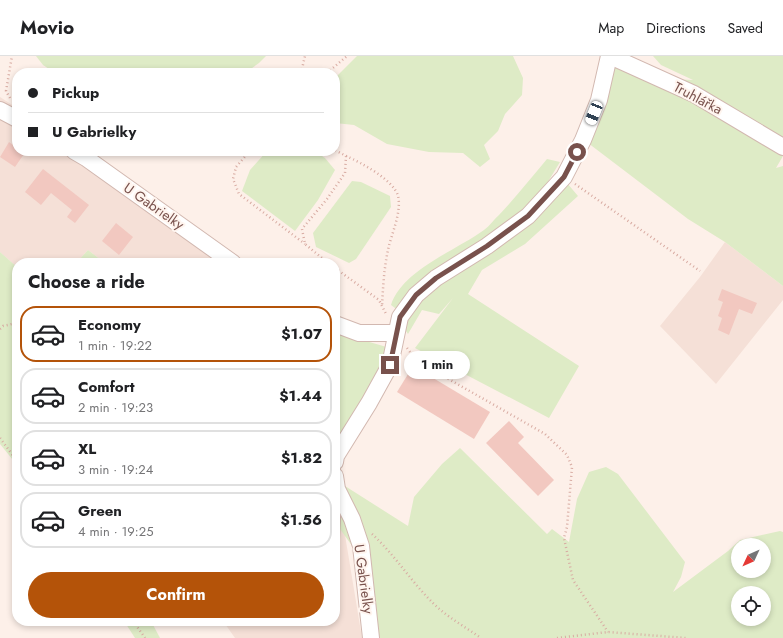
<!DOCTYPE html>
<html lang="en">
<head>
<meta charset="utf-8">
<style>
	body { margin:0; font-family:Jost,sans-serif; background:#f2f2f2; color:#202124; height:100vh; display:flex; flex-direction:column; font-size:15px; white-space:nowrap }
	* { box-sizing:border-box; margin:0 }
	p { font-size:13px; color:#757577 }
	.icon { flex:none; width:22px; height:22px; fill:none; stroke:currentColor; stroke-width:2; stroke-linecap:round; stroke-linejoin:round }
	.map { position:relative; flex:1; overflow:hidden }
	.panel { position:absolute; left:12px; top:202px; width:328px; height:368px; display:flex; flex-direction:column; background:#fff; border-radius:16px; box-shadow:0 2px 6px #0003 }
	.panel>* { flex:none }
	.banner { position:absolute; left:12px; top:12px; width:328px; height:88px; border-radius:16px; box-shadow:0 2px 6px #0003; display:grid; align-content:center; height:88px; padding:0 16px; background:#fff }
	.needle { width:26px; rotate:226deg }
	.tools { position:absolute; left:731px; top:482px; display:grid; gap:8px }
	.tools a { display:grid; place-items:center; width:40px; height:40px; border-radius:50%; background:#fff; box-shadow:0 2px 6px #0003; font-size:20px }
	.end { position:absolute; width:18px; height:18px; margin:-9px; border:5px solid #78514c; background:#fff; box-shadow:0 0 0 2px #fff }
	.from { border-radius:50% }
	.bubble { position:absolute; height:28px; border-radius:14px; background:#fff; box-shadow:0 2px 6px #0003; font-size:13px; font-weight:700; line-height:28px; text-align:center }
	.car { position:absolute; width:12px; height:24px; margin:-12px -6px; border-radius:5px; box-shadow:0 0 3px 1px #0007; background:linear-gradient(#fff 24%,#345 0 40%,#fff 0 76%,#345 0 86%,#fff 0) }
	.banner b { display:flex; align-items:center; gap:14px; height:38px; font-size:15px }
	.banner b+b { border-top:1px solid #e0e0e0 }
	.banner i { width:10px; height:10px; background:#202124 }
	ul { padding:0; list-style:none }
	li { display:flex; align-items:center; gap:12px; height:56px; margin:0 8px 6px; padding:0 8px; border:2px solid #e0e0e0; border-radius:16px }
	li div { flex:1 }
	li b { display:block; font-size:15px }
	li em { font-style:normal; font-weight:700 }
	li.selected { border-color:#b45309 }
	li>.icon { width:36px; height:36px; stroke-width:1.5 }
	h2 { padding:0 16px; font-size:18px; line-height:48px }
	.cta { display:flex; gap:8px; margin-top:auto; padding:8px 16px }
	.cta a { flex:1; height:46px; border-radius:24px; background:#b45309; color:#fff; font-size:16px; font-weight:700; line-height:46px; text-align:center }
	header { display:flex; align-items:center; gap:24px; box-sizing:border-box; height:56px; padding:0 20px; background:#fff; border-bottom:1px solid #e0e0e0 }
	header strong { font-size:19px }
	nav { display:flex; gap:22px; margin-inline-start:auto; font-size:14px }
	.map>svg:first-child { display:block }
	.residential { fill:#f5e0d7 }
	.green { fill:#deebc6; fill-rule:evenodd }
	.building { fill:#f2c8c0 }
	.lines { fill:none; stroke-linecap:round; stroke-linejoin:round }
	.service-casing { stroke:#d2b8b0; stroke-width:10 }
	.minor-casing { stroke:#d2b8b0; stroke-width:18 }
	.path { stroke:#d8aba2; stroke-width:2.5; stroke-dasharray:1 3; stroke-linecap:butt }
	.service { stroke:#fff; stroke-width:8 }
	.minor { stroke:#fff; stroke-width:16 }
	.route { stroke:#78514c; stroke-width:5 }
	.labels { text-anchor:middle; dominant-baseline:central; stroke-width:4; stroke-linejoin:round; paint-order:stroke }
	.street-label { font-size:14px; fill:#78514c; stroke:#fff5ef }
</style>
</head>
<body>
<header>
<strong>Movio</strong>
<nav><a>Map</a><a>Directions</a><a>Saved</a></nav>
</header>
<div class="map">
<svg width="783" height="582" viewBox="0 0 783 582">
	<rect width="100%" height="100%" fill="#fdf0e9"/>
	<g class="residential">
		<path d="M0 41 17 52V95H88L226 207H105L88 194 76 207H17V211L0 196Z"/>
		<path d="M725 186 783 230V244L716 328 660 270 700 221Z"/>
		<path d="M335 466 345 479 362 582H235L223 565H335Z"/>
	</g>
	<g class="green">
		<path d="M36 0H266L259 7 245 17H55L43 9Z"/>
		<path d="M357 0H513L523 22 522 39 505 58 498 75 484 89 490 103 480 111 463 97 429 96 387 88 354 69 335 67V22Z"/>
		<path d="M653 0H783V100L776 112 783 110V230L725 186 688 163 588 87 616 5 668 23 693 24 661 9Z"/>
		<path d="M267 95H314L325 102 335 114 318 144 295 175 242 135 250 114Z"/>
		<path d="M547 103 560 106 546 129 514 164 399 255 391 249C402 214 457 194 484 174 490 170 494 163 499 159 516 141 531 122 547 103Z"/>
		<path d="M352 125 361 126 390 140 391 151 356 203 349 207 316 191 313 177Z"/>
		<path d="M567 127 578 140 525 188 482 214 468 238 579 310 549 362 415 292 453 242 439 258 422 254 408 278 402 269 423 240Z"/>
		<path d="M88 194 105 207H76Z"/>
		<path d="M0 196 17 211V409L0 388Z"/>
		<path d="M335 276 390 292 389 300 335 394Z"/>
		<path d="M460 392 547 478 552 473 569 486 577 443 589 416 606 411 618 418 685 506 681 521 673 536 728 495 740 484 780 475 783 476V582H378L355 494 335 466 345 430 408 470 414 441 442 408ZM738 489H764V515H738ZM738 537H764V563H738Z"/>
		<path d="M124 565H151L160 582H135Z"/>
	</g>
	<g class="building">
		<path d="M9 86 17 92V95L24 98 15 111 0 101Z"/>
		<path d="M43 113 89 149 75 167 67 161 72 154 51 137 41 149 25 136Z"/>
		<path d="M116 167 133 181 119 199 102 185Z"/>
		<path d="M722 233 757 247 752 258 739 253 729 279 718 274 722 262 718 260 723 246 718 244Z"/>
		<path d="M413 310 490 356 474 383 397 336Z"/>
		<path d="M509 365 524 381 518 387 554 424 538 440 486 387Z"/>
	</g>
	<g class="lines">
		<defs>
			<path id="service" d="M335 483 337 440"/>
			<g id="minor">
				<path d="M610 0 694 38 783 91"/>
				<path d="M0 54 17 63"/>
				<path d="M74 95 86 102 233 207"/>
				<path d="M335 268 359 277H396"/>
				<path d="M335 406 336 400 369 347 390 309 400 261 416 239 436 222 487 190 528 160 564 121 583 84 599 44 609 0"/>
				<path d="M335 420 337 433 352 463 361 490 371 582"/>
			</g>
		</defs>
		<use href="#service" class="service-casing"/>
		<use href="#minor" class="minor-casing"/>
		<g class="path">
			<path d="M301 17 305 0"/>
			<path d="M327 17 347 0"/>
			<path d="M10 42 6 35 12 0"/>
			<path d="M250 95 236 111 233 123 239 138 305 188"/>
			<path d="M346 100C360 106 394 124 398 140 402 156 391 179 388 194 384 212 383 232 382 250"/>
			<path d="M575 128 700 215"/>
			<path d="M328 207 305 188 302 173 327 143 345 117 346 100 335 94"/>
			<path d="M335 212 379 244 386 258"/>
			<path d="M0 273 3 270 12 268 17 271"/>
			<path d="M407 292 417 305 545 378 567 399 572 411 567 471 564 482 573 524 608 576"/>
			<path d="M0 382 17 405"/>
			<path d="M372 478C394 498 410 524 431 545 445 560 464 570 481 582"/>
			<path d="M133 565 145 582"/>
			<path d="M557 582 608 576 686 582"/>
		</g>
		<use href="#service" class="service"/>
		<use href="#minor" class="minor"/>
	</g>
	<g class="lines">
		<path class="route" d="M390 309 400 261 416 239 436 222 487 190 528 160 564 121 577 96"/>
	</g>
	<g class="labels">
		<g class="street-label">
			<text transform="translate(698 42) rotate(28)">Truhlářka</text>
			<text transform="translate(154 150) rotate(35)">U Gabrielky</text>
			<text transform="translate(364 523) rotate(82)">U Gabrielky</text>
		</g>
	</g>
</svg>
<div class="tools">
<a><svg class="needle" viewBox="-14 -14 28 28"><path d="M0-13l5 13h-10z" fill="#e53935"/><path d="M0 13l5-13h-10z" fill="#757577"/></svg></a>
<a><svg class="icon" aria-label="locate" viewBox="0 0 24 24"><circle cx="12" cy="12" r="6"/><path d="M12 2v4M12 18v4M2 12h4M18 12h4"/></svg></a>
</div>
<i class="end from" style="left:577px;top:96px"></i>
<i class="end" style="left:390px;top:309px"></i>
<div class="bubble" style="left:404px;top:295px;width:66px">1 min</div>
<i class="car" style="left:594px;top:57px;rotate:202deg"></i>
<div class="banner">
<b><i class="from"></i>Pickup</b>
<b><i></i>U Gabrielky</b>
</div>
<section class="panel">
<h2>Choose a ride</h2>
<ul>
<li class="selected"><svg class="icon" aria-label="car" viewBox="0 0 24 24"><path d="M5 17H2v-5l4-1 3-4h7l3 4 3 1v5h-3M9 17h6M6 11h13"/><circle cx="7" cy="17" r="2"/><circle cx="17" cy="17" r="2"/></svg><div><b>Economy</b><p>1 min · 19:22</p></div><em>$1.07</em></li>
<li><svg class="icon" aria-label="car" viewBox="0 0 24 24"><path d="M5 17H2v-5l4-1 3-4h7l3 4 3 1v5h-3M9 17h6M6 11h13"/><circle cx="7" cy="17" r="2"/><circle cx="17" cy="17" r="2"/></svg><div><b>Comfort</b><p>2 min · 19:23</p></div><em>$1.44</em></li>
<li><svg class="icon" aria-label="car" viewBox="0 0 24 24"><path d="M5 17H2v-5l4-1 3-4h7l3 4 3 1v5h-3M9 17h6M6 11h13"/><circle cx="7" cy="17" r="2"/><circle cx="17" cy="17" r="2"/></svg><div><b>XL</b><p>3 min · 19:24</p></div><em>$1.82</em></li>
<li><svg class="icon" aria-label="car" viewBox="0 0 24 24"><path d="M5 17H2v-5l4-1 3-4h7l3 4 3 1v5h-3M9 17h6M6 11h13"/><circle cx="7" cy="17" r="2"/><circle cx="17" cy="17" r="2"/></svg><div><b>Green</b><p>4 min · 19:25</p></div><em>$1.56</em></li>
</ul>
<div class="cta"><a>Confirm</a></div>
</section>
</div>
</body>
</html>
